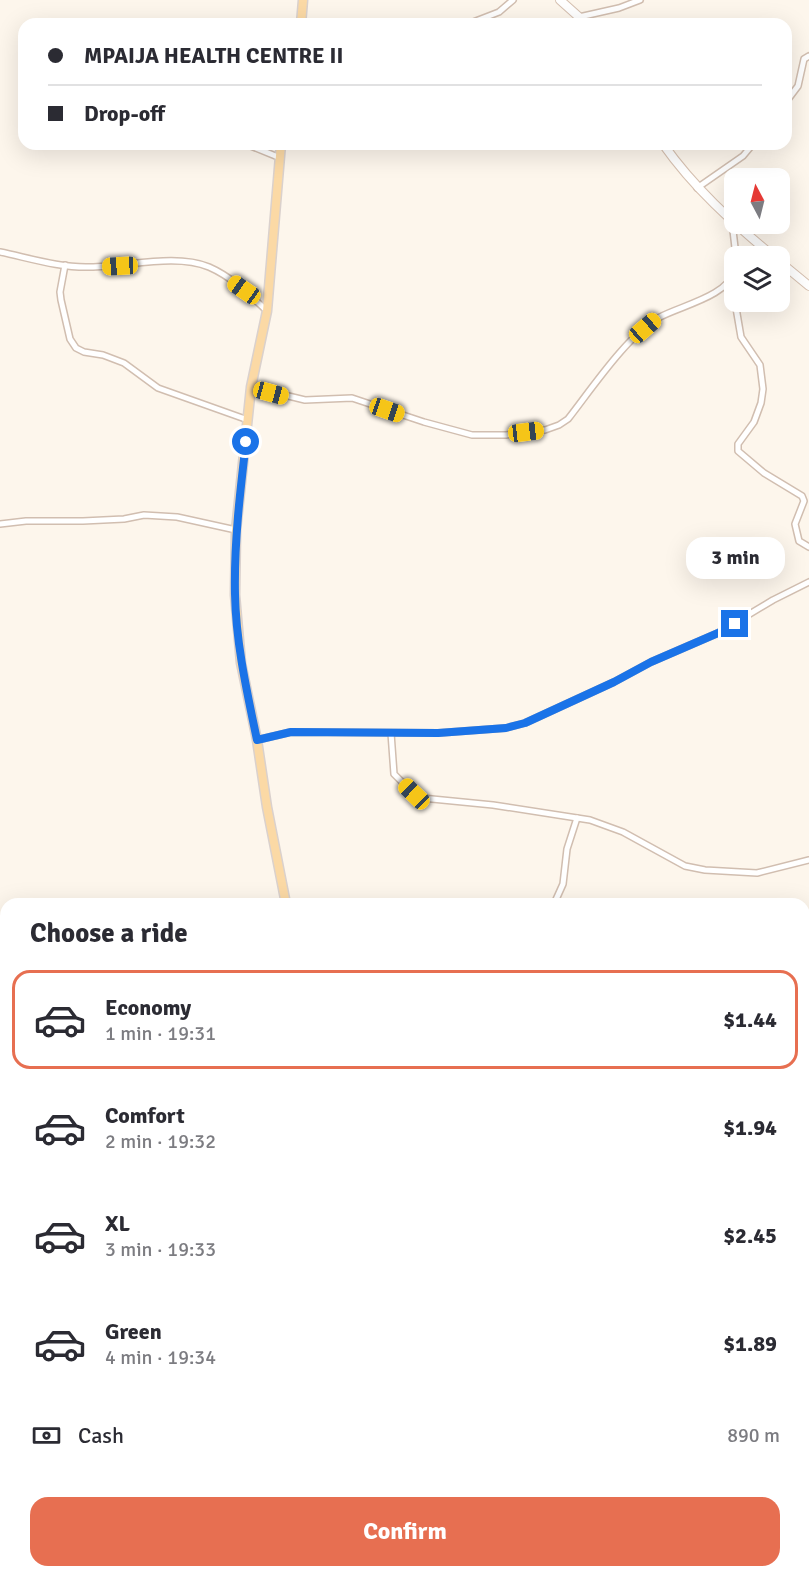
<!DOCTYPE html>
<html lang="en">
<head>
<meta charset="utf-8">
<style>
	body { margin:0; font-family:Signika,sans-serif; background:#f7f7f7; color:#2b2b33; height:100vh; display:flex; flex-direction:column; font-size:22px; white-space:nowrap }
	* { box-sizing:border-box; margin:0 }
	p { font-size:20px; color:#7c7c81 }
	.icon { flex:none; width:33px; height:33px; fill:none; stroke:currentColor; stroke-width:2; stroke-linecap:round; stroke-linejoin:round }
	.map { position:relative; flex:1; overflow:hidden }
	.sheet { position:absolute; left:0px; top:898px; width:810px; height:680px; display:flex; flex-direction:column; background:#fff; border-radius:18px 18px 0 0; box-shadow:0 6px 24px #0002 }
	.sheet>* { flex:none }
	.banner { position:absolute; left:18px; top:18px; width:774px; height:132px; border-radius:18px; box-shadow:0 6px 24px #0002; display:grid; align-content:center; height:132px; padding:0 30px; background:#fff }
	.needle { width:39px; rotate:353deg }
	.controls { position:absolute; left:724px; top:168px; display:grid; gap:12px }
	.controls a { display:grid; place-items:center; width:66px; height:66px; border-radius:12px; background:#fff; box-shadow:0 6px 24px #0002; font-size:30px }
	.end { position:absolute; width:27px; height:27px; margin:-14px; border:8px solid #1a73e8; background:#fff; box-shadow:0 0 0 3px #fff }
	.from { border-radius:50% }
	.bubble { position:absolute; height:42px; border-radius:18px; background:#fff; box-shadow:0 6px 24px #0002; font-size:20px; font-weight:700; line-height:42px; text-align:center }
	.car { position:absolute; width:18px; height:36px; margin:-18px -9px; border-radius:8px; box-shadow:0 0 4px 2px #0007; background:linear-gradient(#f5c518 24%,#345 0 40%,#f5c518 0 76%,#345 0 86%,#f5c518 0) }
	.banner b { display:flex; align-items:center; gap:21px; height:57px; font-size:22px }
	.banner b+b { border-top:2px solid #e1e1e2 }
	.banner i { width:15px; height:15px; background:#2b2b33 }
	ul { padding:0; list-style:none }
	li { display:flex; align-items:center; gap:18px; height:99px; margin:0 12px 9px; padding:0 18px; border:3px solid transparent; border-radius:18px }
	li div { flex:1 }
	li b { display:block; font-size:22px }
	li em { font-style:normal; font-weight:700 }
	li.on { border-color:#e76f51 }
	li>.icon { width:54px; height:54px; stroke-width:1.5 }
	h2 { padding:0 30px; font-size:27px; line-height:72px }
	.pay { display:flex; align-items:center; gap:15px; height:66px; padding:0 30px; font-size:22px }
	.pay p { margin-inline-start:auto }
	.action { display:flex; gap:12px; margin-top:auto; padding:12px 30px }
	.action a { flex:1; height:69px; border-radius:18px; background:#e76f51; color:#fff; font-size:24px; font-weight:700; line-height:69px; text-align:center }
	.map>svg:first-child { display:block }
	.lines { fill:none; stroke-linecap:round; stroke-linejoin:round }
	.street-casing { stroke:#d1beb0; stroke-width:8 }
	.secondary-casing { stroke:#d6c0b0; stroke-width:10 }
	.primary-casing { stroke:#dad1cd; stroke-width:11 }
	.street { stroke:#fff; stroke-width:5 }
	.secondary { stroke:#fff; stroke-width:8 }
	.primary { stroke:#fbd9a5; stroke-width:8 }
	.route { stroke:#1a73e8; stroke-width:8 }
</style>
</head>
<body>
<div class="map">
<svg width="809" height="1577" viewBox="0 0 809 1577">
	<rect width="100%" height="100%" fill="#fdf6ec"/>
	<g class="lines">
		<defs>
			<g id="street">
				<path d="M579 17 619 8 640 0"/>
				<path d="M468 24 499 12 513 0"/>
				<path d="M786 102 798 86 804 59 809 56"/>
				<path d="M246 144 278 157"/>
				<path d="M697 188 743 156 753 144"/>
				<path d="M732 222 736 256"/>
				<path d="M0 252C29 258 60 268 90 267 127 267 175 253 209 267 232 277 250 295 267 311"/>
				<path d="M65 265 60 292 61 300 70 339 76 348 84 352 103 355 124 363 158 388 248 420"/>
				<path d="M733 278 735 299"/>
				<path d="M735 302 741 337 760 365 763 389 761 403 754 422 738 444V451L764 473 802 496 804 501 795 524 799 541 809 547"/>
				<path d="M251 387 305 400 352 398 424 422 472 435H506L545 430 559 425 568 419C590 391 629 333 660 317 683 305 728 296 735 270"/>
				<path d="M0 524 26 521H83L124 519 144 515 177 517 236 530"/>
				<path d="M391 733 394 774 414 794 422 798 493 805 590 820 623 832 685 866 705 870 757 873 809 860"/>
				<path d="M257 740 291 732 438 733 506 728 525 723 614 682 651 662 718 633 773 600 809 582"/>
				<path d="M554 904 563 884 567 849 577 818"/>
				<path d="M804 1367 809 1373"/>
				<path d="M804 1440 809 1438"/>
				<path d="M0 1508 6 1516"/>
				<path d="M68 1572 78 1577"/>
			</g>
			<g id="secondary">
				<path d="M560 0 579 17 584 24"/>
				<path d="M663 144C694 188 732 222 773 256"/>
				<path d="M780 262 809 286"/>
			</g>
			<g id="primary">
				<path d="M301 24 303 0"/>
				<path d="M281 144 267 311 251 387 236 530 235 595 241 663 257 740 267 807 286 904"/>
				<path d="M232 1577 236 1572"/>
			</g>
		</defs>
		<use href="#street" class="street-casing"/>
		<use href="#secondary" class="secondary-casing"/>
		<use href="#primary" class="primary-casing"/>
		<use href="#street" class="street"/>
		<use href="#secondary" class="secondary"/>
		<use href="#primary" class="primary"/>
	</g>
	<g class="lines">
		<path class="route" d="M246 442C240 492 234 543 235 594 236 644 247 692 257 740L291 732 438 733 506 728 525 723 614 682 651 662 718 633 735 624"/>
	</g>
</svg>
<div class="controls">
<a><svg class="needle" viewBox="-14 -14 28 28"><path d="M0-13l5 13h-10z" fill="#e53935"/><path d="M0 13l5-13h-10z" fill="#7c7c81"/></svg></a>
<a><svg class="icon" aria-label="layers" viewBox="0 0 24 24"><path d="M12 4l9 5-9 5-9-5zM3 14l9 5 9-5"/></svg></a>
</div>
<i class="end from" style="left:246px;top:442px"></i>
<i class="end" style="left:735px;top:624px"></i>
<div class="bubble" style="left:686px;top:537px;width:99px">3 min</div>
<i class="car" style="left:120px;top:266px;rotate:267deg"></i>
<i class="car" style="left:244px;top:290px;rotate:305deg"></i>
<i class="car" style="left:645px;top:328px;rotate:49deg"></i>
<i class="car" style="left:271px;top:393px;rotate:105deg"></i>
<i class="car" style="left:387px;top:410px;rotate:109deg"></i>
<i class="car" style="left:526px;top:432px;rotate:83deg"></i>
<i class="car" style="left:414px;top:794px;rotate:314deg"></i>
<div class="banner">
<b><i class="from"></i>MPAIJA HEALTH CENTRE II</b>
<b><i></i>Drop-off</b>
</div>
<section class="sheet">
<h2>Choose a ride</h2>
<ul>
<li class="on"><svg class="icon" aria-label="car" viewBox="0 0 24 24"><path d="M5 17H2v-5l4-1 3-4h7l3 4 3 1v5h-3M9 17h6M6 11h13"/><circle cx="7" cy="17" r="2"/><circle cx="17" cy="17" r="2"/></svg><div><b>Economy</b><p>1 min · 19:31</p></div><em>$1.44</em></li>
<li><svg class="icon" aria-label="car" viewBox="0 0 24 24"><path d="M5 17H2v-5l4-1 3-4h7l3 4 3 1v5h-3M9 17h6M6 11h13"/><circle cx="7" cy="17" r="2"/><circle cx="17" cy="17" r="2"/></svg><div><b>Comfort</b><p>2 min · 19:32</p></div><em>$1.94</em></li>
<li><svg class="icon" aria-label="car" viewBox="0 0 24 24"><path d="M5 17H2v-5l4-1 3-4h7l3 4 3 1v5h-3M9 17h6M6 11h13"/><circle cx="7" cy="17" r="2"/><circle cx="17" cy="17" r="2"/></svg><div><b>XL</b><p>3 min · 19:33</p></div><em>$2.45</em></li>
<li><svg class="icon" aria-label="car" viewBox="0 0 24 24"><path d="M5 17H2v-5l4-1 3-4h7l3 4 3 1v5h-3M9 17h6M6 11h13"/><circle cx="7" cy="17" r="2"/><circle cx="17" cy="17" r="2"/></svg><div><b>Green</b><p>4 min · 19:34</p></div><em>$1.89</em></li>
</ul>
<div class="pay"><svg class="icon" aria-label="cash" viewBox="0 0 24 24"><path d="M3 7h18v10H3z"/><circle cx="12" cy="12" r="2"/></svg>Cash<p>890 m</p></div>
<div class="action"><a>Confirm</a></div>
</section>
</div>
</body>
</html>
